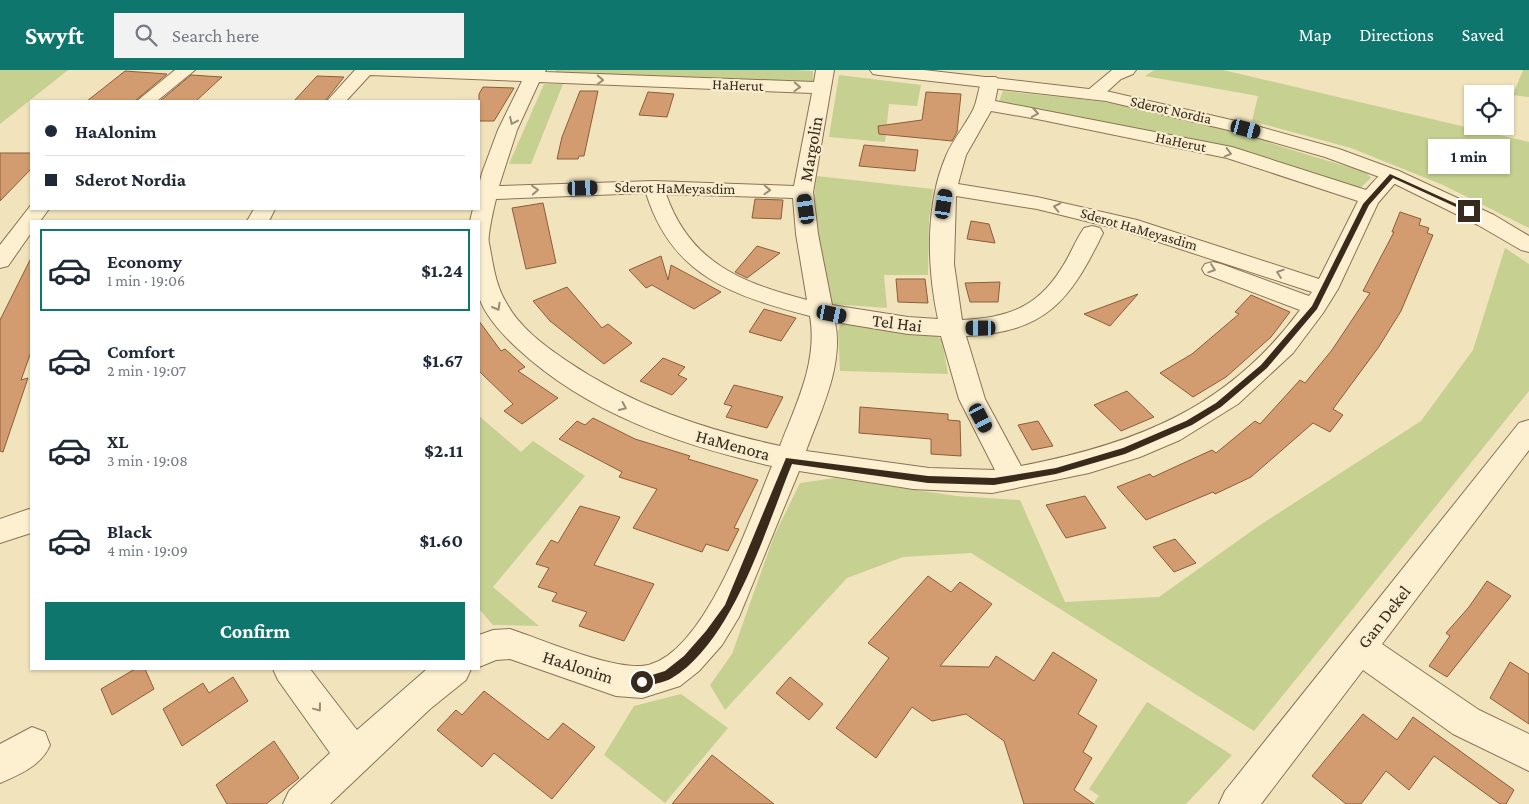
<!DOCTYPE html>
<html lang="en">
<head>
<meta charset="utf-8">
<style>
	body { margin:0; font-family:"Crimson Pro",serif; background:#f2f2f3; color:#1f2937; height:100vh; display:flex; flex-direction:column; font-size:19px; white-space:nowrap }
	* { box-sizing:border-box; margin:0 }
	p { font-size:16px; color:#747a83 }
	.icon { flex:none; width:28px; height:28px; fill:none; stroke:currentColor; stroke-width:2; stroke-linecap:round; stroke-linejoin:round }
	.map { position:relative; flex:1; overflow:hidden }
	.drawer { position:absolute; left:30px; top:150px; width:450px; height:450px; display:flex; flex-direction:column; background:#fff; border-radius:0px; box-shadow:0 1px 4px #0004 }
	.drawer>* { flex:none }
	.guide { position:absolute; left:30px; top:30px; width:450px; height:110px; border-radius:0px; box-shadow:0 1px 4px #0004; display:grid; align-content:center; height:110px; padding:0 15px; background:#fff }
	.tools { position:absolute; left:1464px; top:15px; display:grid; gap:10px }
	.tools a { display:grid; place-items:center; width:50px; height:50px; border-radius:0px; background:#fff; box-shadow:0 1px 4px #0004; font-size:25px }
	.end { position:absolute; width:22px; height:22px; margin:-11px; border:6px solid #392a1b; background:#fff; box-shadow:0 0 0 2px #fff }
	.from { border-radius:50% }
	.bubble { position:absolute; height:35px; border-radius:0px; background:#fff; box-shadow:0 1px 4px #0004; font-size:16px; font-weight:700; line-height:35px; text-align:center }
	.car { position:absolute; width:15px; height:30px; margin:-15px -8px; border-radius:6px; box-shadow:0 0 4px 1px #0007; background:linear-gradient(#222 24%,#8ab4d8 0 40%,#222 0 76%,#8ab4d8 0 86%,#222 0) }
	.guide b { display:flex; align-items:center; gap:18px; height:48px; font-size:19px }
	.guide b+b { border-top:1px solid #e0e1e3 }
	.guide i { width:12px; height:12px; background:#1f2937 }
	ul { padding:9px 0 0; list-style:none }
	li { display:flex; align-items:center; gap:15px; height:82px; margin:0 10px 8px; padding:0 5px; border:2px solid transparent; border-radius:0px }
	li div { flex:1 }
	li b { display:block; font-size:19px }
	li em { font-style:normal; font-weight:700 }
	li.current { border-color:#0f766e }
	li>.icon { width:45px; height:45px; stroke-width:1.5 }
	.cta { display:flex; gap:10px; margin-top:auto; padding:10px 15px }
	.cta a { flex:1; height:58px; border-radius:0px; background:#0f766e; color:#fff; font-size:20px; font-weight:700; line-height:58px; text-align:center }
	header { display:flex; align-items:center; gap:30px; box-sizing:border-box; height:70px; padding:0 25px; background:#0f766e; color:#fff }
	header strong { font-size:24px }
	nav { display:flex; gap:28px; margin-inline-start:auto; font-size:18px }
	.search { width:350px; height:45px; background:#f2f2f3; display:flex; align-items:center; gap:12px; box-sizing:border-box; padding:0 18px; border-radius:0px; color:#747a83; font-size:19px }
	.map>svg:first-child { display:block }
	.green { fill:#c6d091 }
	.building { fill:#d39c70; stroke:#8c5d39 }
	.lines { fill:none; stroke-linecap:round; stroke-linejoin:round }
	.minor-casing { stroke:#8b7355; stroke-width:2 }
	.tertiary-casing { stroke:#8b7355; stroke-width:2 }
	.minor { fill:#fcf0d1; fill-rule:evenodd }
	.tertiary { fill:#fcf0d1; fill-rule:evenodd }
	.oneway { stroke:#9a8d76 }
	.route { fill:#392a1b }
	.labels { text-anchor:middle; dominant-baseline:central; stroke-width:4.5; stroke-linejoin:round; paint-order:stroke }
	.far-street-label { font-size:15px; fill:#392a1b; stroke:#f8edce }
	.street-label { font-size:18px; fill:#392a1b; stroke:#f8edce }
</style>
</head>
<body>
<header>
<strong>Swyft</strong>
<div class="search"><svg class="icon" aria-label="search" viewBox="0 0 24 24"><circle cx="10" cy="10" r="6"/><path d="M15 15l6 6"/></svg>Search here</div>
<nav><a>Map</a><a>Directions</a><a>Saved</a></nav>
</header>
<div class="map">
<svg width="1529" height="734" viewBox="0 0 1529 734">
	<rect width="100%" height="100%" fill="#f1e4bd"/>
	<g class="green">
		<path d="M0 0H68L0 54Z"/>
		<path d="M556 0H796L813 1V14L554 4Z"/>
		<path d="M1154 0H1223L1529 72V158L1443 115 1351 78 1252 51 1258 26 1145 6Z"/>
		<path d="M1523 0H1529V27L1513 25Z"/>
		<path d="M839 5 921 15 917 36 889 34 885 72 829 67Z"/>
		<path d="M544 14H563L531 94H509Z"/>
		<path d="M1003 21C1048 26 1094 29 1139 38 1211 53 1282 77 1352 98L1366 102 1371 108 1358 120 1263 88 998 34Z"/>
		<path d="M817 106 933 119 929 149 928 205H884L887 238 831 234C823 193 808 148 817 106Z"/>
		<path d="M1505 178 1529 194V321L1254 661 971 483 903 487 847 508 725 640 710 615 732 584 774 466 800 413 835 408 956 426 1020 430 1065 532 1159 527 1260 455 1421 351 1473 280Z"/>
		<path d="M848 252 936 265 942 270 948 304 840 301 838 261 840 255Z"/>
		<path d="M479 346 521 382 533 371 585 406 493 517 539 556 493 555 479 539Z"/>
		<path d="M681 624 728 658 665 733 604 685 634 636Z"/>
		<path d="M1147 632 1232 685 1186 734H1093L1099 726 1089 719Z"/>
	</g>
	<g class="building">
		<path d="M125 1 167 4 135 31H87Z"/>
		<path d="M191 5 222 7 196 31H160Z"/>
		<path d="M317 6 344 7 325 31H294Z"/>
		<path d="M483 17 514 18 494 51H479V24Z"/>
		<path d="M580 21H598L584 86H579L578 89H557L562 67Z"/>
		<path d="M648 22 674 24 667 47 639 45Z"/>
		<path d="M926 22 961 24 957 62 952 71 879 64 878 56 922 50Z"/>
		<path d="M864 75 918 80 915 101 859 96Z"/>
		<path d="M0 83H31V99L0 131Z"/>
		<path d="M755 129 783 130 781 149 752 148Z"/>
		<path d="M543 133 556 193 526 199 512 138Z"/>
		<path d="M1400 142 1421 149 1419 155 1429 158 1427 163 1433 165 1401 241 1378 278 1333 339 1343 345 1330 362 1313 353 1251 407 1215 424 1213 422 1146 450 1117 417 1150 404 1153 407 1212 380 1216 383 1255 351 1260 354 1300 310 1305 313 1332 280 1370 223 1363 221 1394 162H1392Z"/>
		<path d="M971 151 989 154 995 173 967 169Z"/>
		<path d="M757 176 780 183 747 208 735 202Z"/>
		<path d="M661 186 668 210 671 195 721 222 694 239 652 215 646 218 629 200Z"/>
		<path d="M31 188V282L21 310 28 308 3 382 0 381V250Z"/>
		<path d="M896 209H925L928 233 898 232Z"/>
		<path d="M1000 212 998 232H970L965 213Z"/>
		<path d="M567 217 602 258 608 254 632 273 604 294 550 251 533 231Z"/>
		<path d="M1138 224 1110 256 1084 244Z"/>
		<path d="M1251 225 1290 242 1271 267 1226 307 1193 327 1160 303 1192 284 1239 244 1235 242Z"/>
		<path d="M764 239 796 248 781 271 749 262Z"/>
		<path d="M479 251 501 281 505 279 525 297 518 301 558 328 522 354 504 341 513 334 479 301Z"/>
		<path d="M663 288 685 297 678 305 687 309 672 325 640 311Z"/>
		<path d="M734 315 783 327 767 358 726 347 732 336 724 334Z"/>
		<path d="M1127 321 1154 347 1121 361 1094 335Z"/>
		<path d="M860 337 948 344V350L960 351 961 386 931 384V369L859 363Z"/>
		<path d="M593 348 635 369 690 386 688 389 758 410 734 458 739 459 728 481 706 474 702 482 633 458 657 419 619 407 622 402 559 369 577 351 585 355Z"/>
		<path d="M1038 351 1053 376 1032 380 1018 355Z"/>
		<path d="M1085 426 1106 458 1066 468 1046 435Z"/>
		<path d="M580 436 620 447 594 495 654 514 624 571 579 556 587 542 552 531 557 523 538 517 549 498 536 494 551 470 558 473Z"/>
		<path d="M1175 469 1196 493 1174 502 1153 477Z"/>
		<path d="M928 506 951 522 960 512 992 534 940 596 989 597 996 586 1034 611 1053 582 1097 610 1078 644 1097 656 1083 682 1092 688 1074 720 1094 734H1024L1004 671 966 644 932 651 912 637 876 688 836 658 889 588 868 573Z"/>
		<path d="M1487 511 1511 526 1447 607 1429 596 1450 566 1446 563 1469 537Z"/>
		<path d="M1510 592 1529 604V654L1490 628Z"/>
		<path d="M135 599H145L154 619 112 645 101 619Z"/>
		<path d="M233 607 248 631 182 676 163 639 203 613 209 623Z"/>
		<path d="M790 607 823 634 809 650 776 623Z"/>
		<path d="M484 621 548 670 563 653 595 677 552 729 494 683 482 697 437 660 456 640 462 645Z"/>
		<path d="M1363 644 1397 670 1413 647 1514 720 1506 734H1500L1434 686 1409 720 1386 701 1361 734H1346L1312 706Z"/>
		<path d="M274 671 299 708 266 734H227L216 715Z"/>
		<path d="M712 685 774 734H672Z"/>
	</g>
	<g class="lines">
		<defs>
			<g id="minor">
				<path d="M175 0H195L157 31H137Z"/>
				<path d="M355 0H546L545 2 814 12 816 0H834L813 122 818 164 832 235 908 247 938 249C927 198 925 135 946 86 953 69 965 56 973 40 978 30 978 16 984 7H996L999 11 995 31 1232 77 1366 120C1376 109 1384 97 1399 101L1402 105 1378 133 1338 219 1323 243 1293 283 1238 334 1180 370 1140 387 1089 403 992 423 913 419 799 401 739 547 722 575 699 601 680 616 642 628 616 626 510 589 496 590 479 597V565L493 560 510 559C543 570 608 598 641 596 703 592 751 445 772 396 680 375 588 344 517 278 503 265 485 246 479 227 475 212 479 169 479 151H470L473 139H479V115L482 103 498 60 522 11 370 5 346 31H327ZM539 12 812 23 794 116 654 111 499 116 517 60ZM991 41 1037 49 1227 88 1358 131 1319 209 1137 150 1037 127 958 114 966 85ZM646 123C672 207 734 226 810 246 818 292 796 334 780 376 703 359 633 336 567 291 545 276 520 258 507 234 495 215 493 193 489 173 487 168 494 137 496 129ZM666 124 793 128 796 164 807 230C742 213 690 193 666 124ZM956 126 1037 139 1122 160 1312 222 1309 226 1221 194 1213 192 1205 194 1202 199 1205 204 1300 240C1228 338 1136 374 1021 396L985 329 966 266C1046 262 1070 231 1103 163L1100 158 1092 156 1084 158C1075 171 1070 186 1061 199 1037 238 1006 248 962 250L954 194ZM835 252 908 264 941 266 959 329 995 400 929 398 806 381C821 340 844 295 835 252Z"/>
				<path d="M1112 0H1136L1133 4 1121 9 1100 28H1088L1085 24 1088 20Z"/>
				<path d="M31 135V139H49L40 151H31V163L8 196 0 198V175Z"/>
				<path d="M254 139H275L269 151H247Z"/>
				<path d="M1529 350V380L1382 574 1479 640 1529 664V701L1453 664 1363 600 1261 734H1219L1225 721 1519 353Z"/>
				<path d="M29 439 31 440V463L0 473V449Z"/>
				<path d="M273 599H310L357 660 427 599H471L466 610 430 639 330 734H283L289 721 330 683 278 610Z"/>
				<path d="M32 657 45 662 50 675C42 695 19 705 0 713V674Z"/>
			</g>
			<path id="tertiary" d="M870 0H924L1106 21 1253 55 1339 79 1399 101 1494 145 1529 166V182L1521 180 1478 155 1385 109 1325 87 1241 63 1106 31 879 5 873 4Z"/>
		</defs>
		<use href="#minor" class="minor-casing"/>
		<use href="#tertiary" class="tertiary-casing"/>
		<use href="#minor" class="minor"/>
		<use href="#tertiary" class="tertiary"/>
	</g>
	<defs><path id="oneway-chevron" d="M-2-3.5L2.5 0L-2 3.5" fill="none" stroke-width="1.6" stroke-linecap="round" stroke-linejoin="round" transform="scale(1.25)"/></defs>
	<g class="oneway">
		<use href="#oneway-chevron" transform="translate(600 10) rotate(2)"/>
		<use href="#oneway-chevron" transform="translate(797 17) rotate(2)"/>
		<use href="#oneway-chevron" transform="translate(1035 43) rotate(10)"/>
		<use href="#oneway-chevron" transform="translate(513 51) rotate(115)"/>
		<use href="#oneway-chevron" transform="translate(1228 83) rotate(14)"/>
		<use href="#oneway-chevron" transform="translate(535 120) rotate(-4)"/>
		<use href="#oneway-chevron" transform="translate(767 120) rotate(2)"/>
		<use href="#oneway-chevron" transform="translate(1057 137) rotate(-168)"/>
		<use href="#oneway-chevron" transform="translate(1212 199) rotate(19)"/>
		<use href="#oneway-chevron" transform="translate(1280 203) rotate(-161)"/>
		<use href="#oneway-chevron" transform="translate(497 237) rotate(60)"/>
		<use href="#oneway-chevron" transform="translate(623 337) rotate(24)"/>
		<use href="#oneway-chevron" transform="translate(318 638) rotate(53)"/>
	</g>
	<path class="route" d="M1390 104 1472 141 1467 142 1393 108 1369 135 1317 239 1267 298 1221 337 1192 355 1125 384 1056 404 994 415 928 413 792 394C766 458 733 571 672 608 664 613 652 614 642 617L639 615V609L665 601 684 586 706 561 725 535 786 388 928 406 994 408 1056 398 1123 378 1186 351 1216 333 1261 295 1312 236 1363 134Z"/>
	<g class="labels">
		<g class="far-street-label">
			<text transform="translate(738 15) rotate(2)">HaHerut</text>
			<text transform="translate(1171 40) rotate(13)">Sderot Nordia</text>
			<text transform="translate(1181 72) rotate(12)">HaHerut</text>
			<text transform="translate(675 118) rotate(1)">Sderot HaMeyasdim</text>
			<text transform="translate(1139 159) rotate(16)">Sderot HaMeyasdim</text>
		</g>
		<g class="street-label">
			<text transform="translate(811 79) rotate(-80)">Margolin</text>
			<text transform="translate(897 253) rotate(7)">Tel Hai</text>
			<text transform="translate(733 375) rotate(15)">HaMenora</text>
			<text transform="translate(1384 547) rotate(-52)">Gan Dekel</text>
			<text transform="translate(578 597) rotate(18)">HaAlonim</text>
		</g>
	</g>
</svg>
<div class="tools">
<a><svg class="icon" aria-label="locate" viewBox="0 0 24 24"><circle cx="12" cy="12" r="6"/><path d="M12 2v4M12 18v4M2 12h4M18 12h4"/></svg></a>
</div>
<i class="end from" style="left:642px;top:612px"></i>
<i class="end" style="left:1469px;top:141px"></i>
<div class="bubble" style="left:1428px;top:69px;width:82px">1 min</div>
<i class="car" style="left:1246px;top:59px;rotate:105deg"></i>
<i class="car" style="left:583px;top:118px;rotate:88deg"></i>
<i class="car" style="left:944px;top:134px;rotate:9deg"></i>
<i class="car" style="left:806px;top:139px;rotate:352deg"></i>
<i class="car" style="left:832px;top:244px;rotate:102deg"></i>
<i class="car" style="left:981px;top:258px;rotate:270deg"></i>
<i class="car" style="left:981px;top:348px;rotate:152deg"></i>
<div class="guide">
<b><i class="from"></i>HaAlonim</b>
<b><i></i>Sderot Nordia</b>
</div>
<section class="drawer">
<ul>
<li class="current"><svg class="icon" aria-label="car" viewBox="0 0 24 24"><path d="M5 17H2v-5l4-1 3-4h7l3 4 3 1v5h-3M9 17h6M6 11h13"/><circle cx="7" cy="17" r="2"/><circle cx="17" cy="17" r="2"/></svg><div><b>Economy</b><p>1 min · 19:06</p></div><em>$1.24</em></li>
<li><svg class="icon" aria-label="car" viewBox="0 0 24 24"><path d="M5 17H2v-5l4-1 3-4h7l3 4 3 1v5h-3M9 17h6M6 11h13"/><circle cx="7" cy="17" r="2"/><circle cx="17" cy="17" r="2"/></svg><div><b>Comfort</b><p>2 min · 19:07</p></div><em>$1.67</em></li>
<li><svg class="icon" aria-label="car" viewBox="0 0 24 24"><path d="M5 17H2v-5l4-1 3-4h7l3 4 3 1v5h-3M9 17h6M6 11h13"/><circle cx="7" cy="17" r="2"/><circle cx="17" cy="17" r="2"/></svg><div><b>XL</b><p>3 min · 19:08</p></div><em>$2.11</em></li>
<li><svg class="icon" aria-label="car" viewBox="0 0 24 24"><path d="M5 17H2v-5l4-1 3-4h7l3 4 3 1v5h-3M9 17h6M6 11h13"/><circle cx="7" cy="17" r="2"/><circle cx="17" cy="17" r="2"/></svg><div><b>Black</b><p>4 min · 19:09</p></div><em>$1.60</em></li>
</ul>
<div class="cta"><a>Confirm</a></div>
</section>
</div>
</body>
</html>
